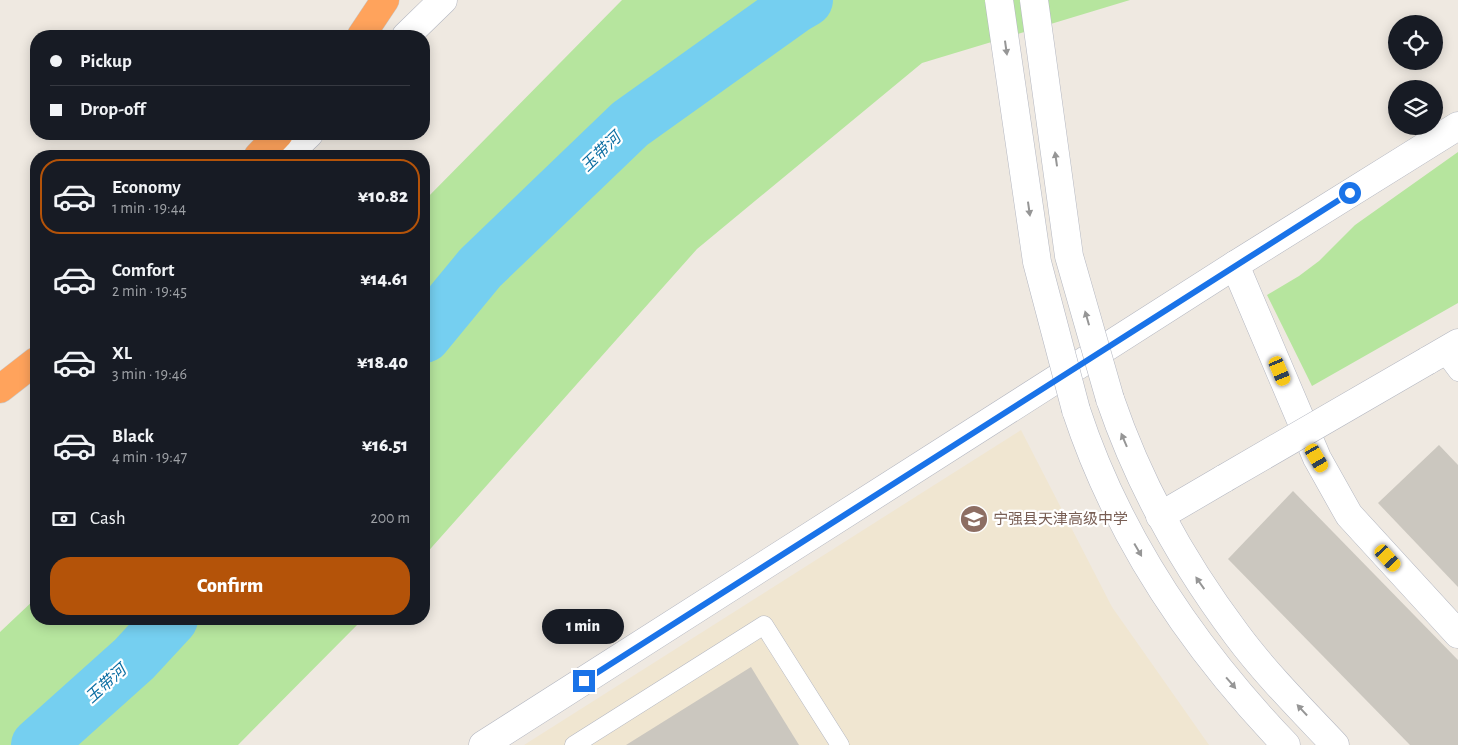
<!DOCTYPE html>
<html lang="en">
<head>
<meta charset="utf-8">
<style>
	body { margin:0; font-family:"Alegreya Sans","Noto Sans SC",sans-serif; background:#242831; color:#f1f3f6; height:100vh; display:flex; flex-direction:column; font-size:19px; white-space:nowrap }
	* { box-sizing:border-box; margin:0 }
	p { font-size:16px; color:#9ea1a6 }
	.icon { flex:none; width:28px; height:28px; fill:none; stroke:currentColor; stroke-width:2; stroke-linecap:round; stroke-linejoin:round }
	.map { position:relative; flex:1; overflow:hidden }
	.details { position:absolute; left:30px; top:150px; width:400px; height:475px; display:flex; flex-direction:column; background:#171b24; border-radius:20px; box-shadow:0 2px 12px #0003 }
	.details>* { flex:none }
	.top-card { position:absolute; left:30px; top:30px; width:400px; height:110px; border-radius:20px; box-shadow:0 2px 12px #0003; display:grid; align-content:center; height:110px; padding:0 20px; background:#171b24 }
	.buttons { position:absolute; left:1388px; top:15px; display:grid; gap:10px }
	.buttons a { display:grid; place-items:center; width:55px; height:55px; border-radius:50%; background:#171b24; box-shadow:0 2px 12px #0003; font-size:25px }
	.end { position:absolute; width:22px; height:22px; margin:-11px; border:6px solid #1a73e8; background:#fff; box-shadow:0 0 0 2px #fff }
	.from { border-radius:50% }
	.bubble { position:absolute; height:35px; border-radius:18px; background:#171b24; box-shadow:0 2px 12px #0003; font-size:16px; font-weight:800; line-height:35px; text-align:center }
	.car { position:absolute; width:15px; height:30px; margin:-15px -8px; border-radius:6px; box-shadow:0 0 4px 1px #0007; background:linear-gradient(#f5c518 24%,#345 0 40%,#f5c518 0 76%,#345 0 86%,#f5c518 0) }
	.top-card b { display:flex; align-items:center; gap:18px; height:48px; font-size:19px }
	.top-card b+b { border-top:1px solid #363941 }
	.top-card i { width:12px; height:12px; background:#f1f3f6 }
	ul { padding:9px 0 0; list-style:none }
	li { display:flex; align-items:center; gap:15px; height:75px; margin:0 10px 8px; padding:0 10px; border:2px solid transparent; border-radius:20px }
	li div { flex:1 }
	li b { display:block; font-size:19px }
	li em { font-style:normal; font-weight:800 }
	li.current { border-color:#b45309 }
	li>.icon { width:45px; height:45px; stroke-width:1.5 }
	.pay { display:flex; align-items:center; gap:12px; height:55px; padding:0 20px; font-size:19px }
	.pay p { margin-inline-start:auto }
	.action { display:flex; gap:10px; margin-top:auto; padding:10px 20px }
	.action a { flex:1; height:58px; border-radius:20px; background:#b45309; color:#fff; font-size:20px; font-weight:800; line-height:58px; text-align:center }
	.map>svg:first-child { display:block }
	.education { fill:#f0e6d1 }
	.green { fill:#b6e59e }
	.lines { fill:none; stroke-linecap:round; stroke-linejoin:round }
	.river { stroke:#75cff0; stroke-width:54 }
	.building { fill:#cbc7bf }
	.lane-casing { stroke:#b4b7c1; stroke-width:19 }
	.street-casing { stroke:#b4b7c1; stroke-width:29 }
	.secondary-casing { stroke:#b4b7c1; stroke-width:29 }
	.highway-casing { stroke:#c9c9c9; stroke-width:29 }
	.lane { stroke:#fff; stroke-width:18 }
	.street { stroke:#fff; stroke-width:28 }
	.secondary { stroke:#fff; stroke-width:28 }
	.highway { stroke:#ffa35c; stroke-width:28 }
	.secondary-bridge-casing { stroke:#b4b7c1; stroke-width:29; stroke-linecap:butt }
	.secondary-bridge { stroke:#fff; stroke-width:28 }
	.oneway { fill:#969696 }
	.route { stroke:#1a73e8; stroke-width:6 }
	.labels { text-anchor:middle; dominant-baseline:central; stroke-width:4.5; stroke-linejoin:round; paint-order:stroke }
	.education-label { font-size:15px; fill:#785e54; stroke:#fff; text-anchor:start }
	.water-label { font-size:16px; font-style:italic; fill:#0d6fa3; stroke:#fff }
</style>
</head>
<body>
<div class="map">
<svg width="1458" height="745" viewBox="0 0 1458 745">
	<rect width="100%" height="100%" fill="#efe9e1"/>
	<path class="education" d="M1021 430 1112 607 1209 745H524Z"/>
	<g class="green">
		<path d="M622 0H1130L922 63 697 249 424 556V201Z"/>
		<path d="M1458 152V303L1312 386 1267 295 1299 276 1319 261 1355 225Z"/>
		<path d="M36 598V619H363L238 745H0V632Z"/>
	</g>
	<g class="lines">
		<g class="river">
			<path d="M424 336 480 268 630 124 794 7 806 0"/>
			<path d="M38 745 134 659 171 619"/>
		</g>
	</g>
	<g class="building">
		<path d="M1439 445 1458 465V587L1378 503Z"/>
		<path d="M1293 491 1458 660V745H1410L1228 559Z"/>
		<path d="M751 667 799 745H626Z"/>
	</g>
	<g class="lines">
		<defs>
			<g id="lane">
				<path d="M1443 352 1458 372"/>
				<path d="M574 745 764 625 840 745"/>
			</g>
			<path id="street" d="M1235 265 1317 458 1349 515 1458 634"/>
			<g id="secondary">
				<path d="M406 36 443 0"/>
				<path d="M286 156 309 134"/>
				<path d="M1427 361 1458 343"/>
				<path d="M1110 399C1139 484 1183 563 1237 635 1266 674 1302 710 1335 745"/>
				<path d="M1076 410C1118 538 1193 648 1286 745"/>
				<path d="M1160 516 1225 478"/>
				<path d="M483 745 1235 265 1458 126"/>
			</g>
			<g id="highway">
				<path d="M361 36 385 0"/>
				<path d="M258 156 279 134"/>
				<path d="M0 389 36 361"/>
			</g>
		</defs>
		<use href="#lane" class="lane-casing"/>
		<use href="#street" class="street-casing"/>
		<use href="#secondary" class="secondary-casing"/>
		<use href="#highway" class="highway-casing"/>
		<use href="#lane" class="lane"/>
		<use href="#street" class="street"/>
		<use href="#secondary" class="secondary"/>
		<use href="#highway" class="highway"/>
		<defs>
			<g id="secondary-bridge">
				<path d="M999 0 1037 262 1076 410"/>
				<path d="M1034 0 1069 256 1110 399"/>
				<path d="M1225 478 1427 361"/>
			</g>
		</defs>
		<use href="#secondary-bridge" class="secondary-bridge-casing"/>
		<use href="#secondary-bridge" class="secondary-bridge"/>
	</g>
	<defs><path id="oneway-solid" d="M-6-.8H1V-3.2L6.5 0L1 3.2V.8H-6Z" transform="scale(1.25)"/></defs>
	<g class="oneway">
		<use href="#oneway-solid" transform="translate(1006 48) rotate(82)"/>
		<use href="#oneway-solid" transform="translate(1056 159) rotate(-98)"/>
		<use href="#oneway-solid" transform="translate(1029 209) rotate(82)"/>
		<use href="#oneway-solid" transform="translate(1087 318) rotate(-106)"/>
		<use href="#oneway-solid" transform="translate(1124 440) rotate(-113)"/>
		<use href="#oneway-solid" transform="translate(1138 550) rotate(60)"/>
		<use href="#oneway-solid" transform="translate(1200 583) rotate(-125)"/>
		<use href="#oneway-solid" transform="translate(1231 683) rotate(49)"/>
		<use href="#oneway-solid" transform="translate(1302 710) rotate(-133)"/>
	</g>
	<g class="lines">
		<path class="route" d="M584 681 1350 193"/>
	</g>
	<defs>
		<symbol id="school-disc" viewBox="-11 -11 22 22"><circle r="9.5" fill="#8d6e63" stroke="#fff"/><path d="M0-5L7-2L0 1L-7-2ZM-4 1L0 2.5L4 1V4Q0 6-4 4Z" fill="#fff"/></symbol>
	</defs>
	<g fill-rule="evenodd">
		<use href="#school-disc" x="958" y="503" width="32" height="32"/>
	</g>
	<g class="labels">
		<g class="education-label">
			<text x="993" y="519">宁强县天津高级中学</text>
		</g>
		<g class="water-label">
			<text transform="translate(601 152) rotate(-44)">玉带河</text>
			<text transform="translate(106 684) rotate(-42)">玉带河</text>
		</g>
	</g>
</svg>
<div class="buttons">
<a><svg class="icon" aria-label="locate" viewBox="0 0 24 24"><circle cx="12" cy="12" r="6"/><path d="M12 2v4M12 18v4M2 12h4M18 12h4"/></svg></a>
<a><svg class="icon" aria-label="layers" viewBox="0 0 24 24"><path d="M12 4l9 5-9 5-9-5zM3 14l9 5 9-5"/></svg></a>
</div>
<i class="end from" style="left:1350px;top:193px"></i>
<i class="end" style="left:584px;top:681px"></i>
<div class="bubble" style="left:542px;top:609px;width:82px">1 min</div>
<i class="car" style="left:1280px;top:371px;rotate:157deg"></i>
<i class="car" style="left:1317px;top:458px;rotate:150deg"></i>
<i class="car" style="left:1388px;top:558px;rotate:138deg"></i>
<div class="top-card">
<b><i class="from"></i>Pickup</b>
<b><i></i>Drop-off</b>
</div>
<section class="details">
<ul>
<li class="current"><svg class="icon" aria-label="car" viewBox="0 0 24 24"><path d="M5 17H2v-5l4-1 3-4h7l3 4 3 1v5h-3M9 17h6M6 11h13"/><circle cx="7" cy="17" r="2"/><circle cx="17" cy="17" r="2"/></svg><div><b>Economy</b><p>1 min · 19:44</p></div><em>¥10.82</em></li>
<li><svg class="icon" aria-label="car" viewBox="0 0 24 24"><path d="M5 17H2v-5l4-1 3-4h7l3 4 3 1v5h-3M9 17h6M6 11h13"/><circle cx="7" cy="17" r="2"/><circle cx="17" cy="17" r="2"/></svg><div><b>Comfort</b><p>2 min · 19:45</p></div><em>¥14.61</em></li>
<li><svg class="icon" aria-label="car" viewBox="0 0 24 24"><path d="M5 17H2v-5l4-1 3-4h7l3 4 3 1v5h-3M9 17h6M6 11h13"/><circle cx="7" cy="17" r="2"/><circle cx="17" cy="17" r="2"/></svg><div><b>XL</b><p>3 min · 19:46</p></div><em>¥18.40</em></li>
<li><svg class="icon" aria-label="car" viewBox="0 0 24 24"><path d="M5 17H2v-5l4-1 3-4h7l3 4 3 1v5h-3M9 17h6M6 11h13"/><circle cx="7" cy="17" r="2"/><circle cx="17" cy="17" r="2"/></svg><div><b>Black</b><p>4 min · 19:47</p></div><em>¥16.51</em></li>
</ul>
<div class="pay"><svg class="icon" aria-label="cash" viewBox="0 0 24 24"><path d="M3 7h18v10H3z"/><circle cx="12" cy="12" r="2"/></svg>Cash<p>200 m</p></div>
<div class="action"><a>Confirm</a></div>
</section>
</div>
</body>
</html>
